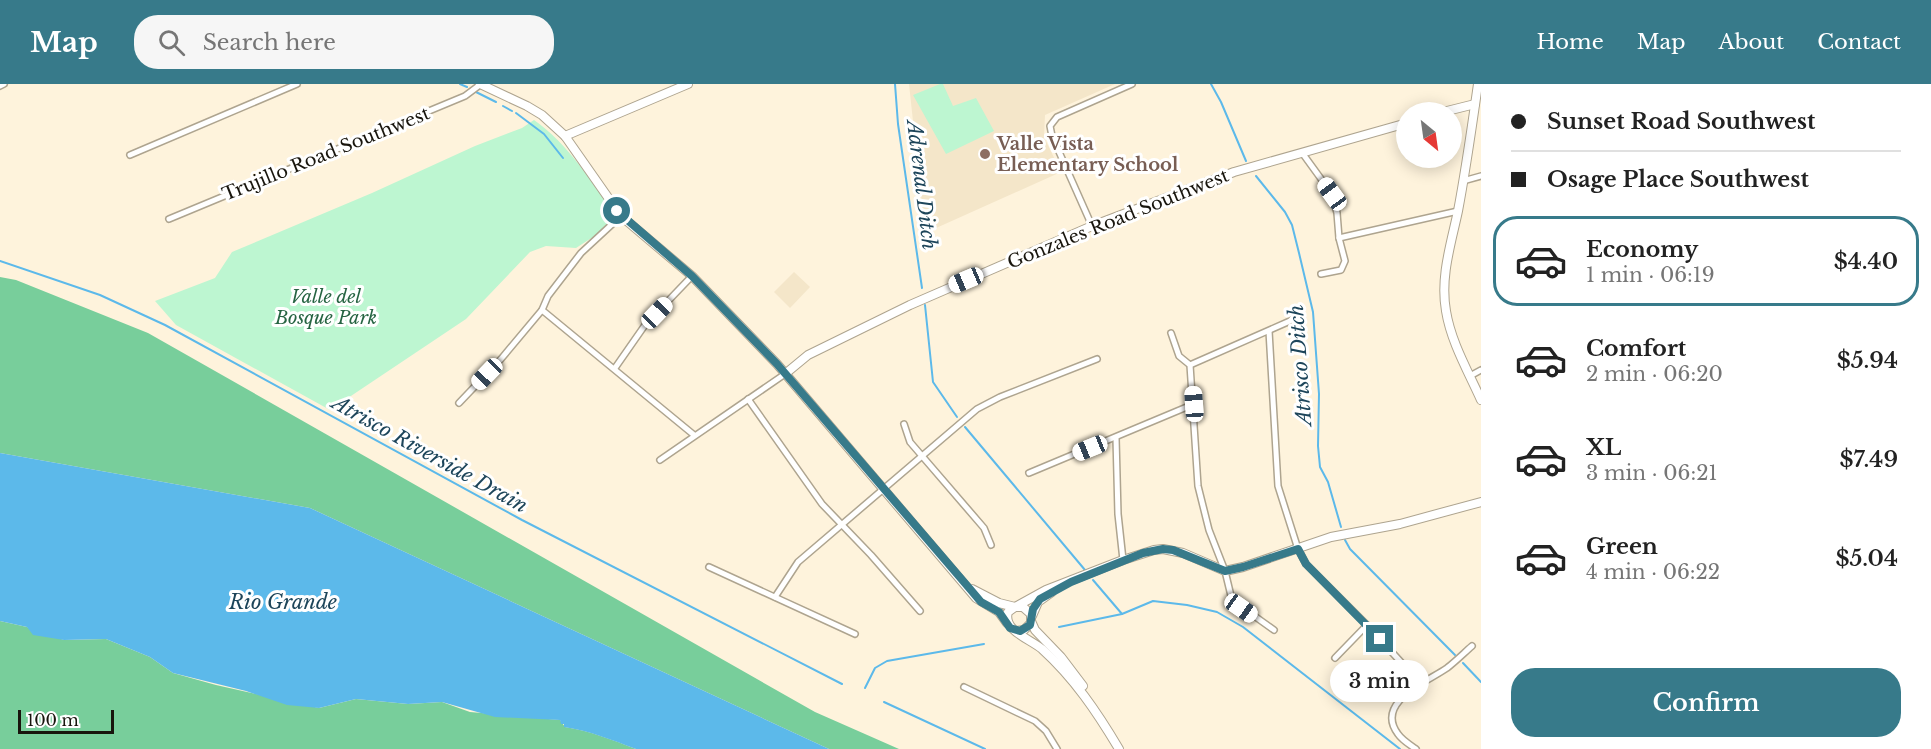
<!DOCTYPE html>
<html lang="en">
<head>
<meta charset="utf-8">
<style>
	body { margin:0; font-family:"Libre Baskerville",serif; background:#f6f6f6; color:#222; height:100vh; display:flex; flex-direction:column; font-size:22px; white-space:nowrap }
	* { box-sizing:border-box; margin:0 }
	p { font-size:20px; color:#767676 }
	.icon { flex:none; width:33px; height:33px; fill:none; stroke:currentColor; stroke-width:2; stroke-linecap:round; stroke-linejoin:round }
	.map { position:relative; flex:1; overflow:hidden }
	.side { display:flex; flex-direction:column; background:#fff; width:450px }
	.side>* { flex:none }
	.guide { display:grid; align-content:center; height:132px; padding:0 30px; background:#fff }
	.needle { width:39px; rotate:151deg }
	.controls { position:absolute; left:1396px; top:18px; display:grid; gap:12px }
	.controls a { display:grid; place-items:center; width:66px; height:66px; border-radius:50%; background:#fff; box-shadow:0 3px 15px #0003; font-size:30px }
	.scale { position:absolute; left:18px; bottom:15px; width:96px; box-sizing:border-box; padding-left:6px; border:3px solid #18150d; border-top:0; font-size:16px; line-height:21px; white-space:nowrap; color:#18150d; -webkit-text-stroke:4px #fff; paint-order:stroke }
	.end { position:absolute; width:27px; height:27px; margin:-14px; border:8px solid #377a8a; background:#fff; box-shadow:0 0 0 3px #fff }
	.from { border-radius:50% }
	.bubble { position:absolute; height:42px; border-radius:21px; background:#fff; box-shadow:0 3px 15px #0003; font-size:20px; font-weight:600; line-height:42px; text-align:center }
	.car { position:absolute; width:18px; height:36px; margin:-18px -9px; border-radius:8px; box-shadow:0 0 4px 2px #0007; background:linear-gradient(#fff 24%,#345 0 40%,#fff 0 76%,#345 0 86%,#fff 0) }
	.guide b { display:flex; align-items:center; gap:21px; height:57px; font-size:22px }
	.guide b+b { border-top:2px solid #e0e0e0 }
	.guide i { width:15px; height:15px; background:#222 }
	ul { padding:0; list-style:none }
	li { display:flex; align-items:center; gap:18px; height:90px; margin:0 12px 9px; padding:0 18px; border:3px solid transparent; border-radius:24px }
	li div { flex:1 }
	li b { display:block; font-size:22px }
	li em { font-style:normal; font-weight:600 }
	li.active { border-color:#377a8a }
	li>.icon { width:54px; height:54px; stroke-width:1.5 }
	.action { display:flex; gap:12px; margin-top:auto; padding:12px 30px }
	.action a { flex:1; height:69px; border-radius:24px; background:#377a8a; color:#fff; font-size:24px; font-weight:600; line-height:69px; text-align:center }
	header { display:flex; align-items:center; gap:36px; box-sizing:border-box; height:84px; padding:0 30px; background:#377a8a; color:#fff }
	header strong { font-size:28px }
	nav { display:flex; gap:33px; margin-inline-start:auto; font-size:21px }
	.search { width:420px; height:54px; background:#f6f6f6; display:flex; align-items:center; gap:15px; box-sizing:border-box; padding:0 21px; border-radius:24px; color:#767676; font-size:22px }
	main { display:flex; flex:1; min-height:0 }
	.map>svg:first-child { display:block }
	.built { fill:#f4e6c9 }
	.green { fill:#bdf6d1 }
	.forest { fill:#78ce9b }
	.water { fill:#5cb9ea }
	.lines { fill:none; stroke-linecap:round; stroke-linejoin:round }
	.stream { stroke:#5cb9ea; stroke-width:2 }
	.street-casing { stroke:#aea48f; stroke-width:8 }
	.secondary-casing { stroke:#aea48f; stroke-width:10 }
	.street { stroke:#fff; stroke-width:5 }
	.secondary { stroke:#fff; stroke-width:8 }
	.route { stroke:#377a8a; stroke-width:8 }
	.education-dot { fill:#8d6e63; stroke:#fff; stroke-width:2 }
	.labels { text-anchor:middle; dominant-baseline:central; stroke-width:6; stroke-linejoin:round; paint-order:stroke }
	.education-label { font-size:18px; font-weight:bold; fill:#785e54; stroke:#fff; text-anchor:start }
	.street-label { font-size:18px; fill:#18150d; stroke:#fff }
	.park-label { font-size:18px; font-style:italic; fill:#266442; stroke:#fff }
	.water-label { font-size:20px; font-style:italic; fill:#1d455a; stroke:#fff }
</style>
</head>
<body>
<header>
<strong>Map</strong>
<div class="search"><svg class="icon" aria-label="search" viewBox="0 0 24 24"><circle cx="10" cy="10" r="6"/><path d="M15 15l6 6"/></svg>Search here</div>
<nav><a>Home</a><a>Map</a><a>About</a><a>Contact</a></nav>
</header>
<main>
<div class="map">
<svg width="1481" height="665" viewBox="0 0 1481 665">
	<rect width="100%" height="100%" fill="#fef3dc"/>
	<g class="built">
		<path d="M909 0H1115L1045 31 1044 53 1061 88 925 149Z"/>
		<path d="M794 188 810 203 790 224 774 208Z"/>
	</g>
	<g class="green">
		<path d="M940 0H943L953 22 976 14 994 47 946 70 913 11Z"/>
		<path d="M534 36C569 60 591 99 618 131L593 153 576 164 546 162 530 168 466 235 330 326 176 241 155 217 215 194 232 168 372 109 475 62 522 44Z"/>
	</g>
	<g class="forest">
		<path d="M0 193 16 196 148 249 815 628 899 665H829L310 424 0 369Z"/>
		<path d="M0 537 27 543 64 556 106 555 150 573 173 589 216 601 319 624 356 615 408 620 442 618 470 628 560 636 565 643C590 647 613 656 636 665H0Z"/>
	</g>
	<path class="water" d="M0 369 310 424 829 665H636C612 656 590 647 564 643V640H561L560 636 495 633 442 618 408 620 356 615 319 624 287 621 246 607 173 589 150 573 106 555 64 556 33 551 27 543 0 537Z"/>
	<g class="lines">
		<g class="stream">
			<path d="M460 0 467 3"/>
			<path d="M895 0 898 40 922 204"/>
			<path d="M1211 0 1221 18 1246 77"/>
			<path d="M476 8 496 18"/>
			<path d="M503 22 512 27"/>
			<path d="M516 29 544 50 563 74"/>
			<path d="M1256 92 1285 128 1292 141 1299 169 1313 228 1319 310 1318 362 1320 383 1328 398 1341 443"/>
			<path d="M0 177 100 211 165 241 522 436 842 600"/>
			<path d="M925 221 933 298 957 333"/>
			<path d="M965 343 1085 486"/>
			<path d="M1345 456 1350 465 1455 571"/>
			<path d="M1093 496 1122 530"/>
			<path d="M1059 543 1122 530 1153 517 1187 521 1217 528 1243 543 1400 665"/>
			<path d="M1463 579 1481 598"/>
			<path d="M865 604 875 584 887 577 984 560"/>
			<path d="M884 618 985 665"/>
		</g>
		<defs>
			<g id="street">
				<path d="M0 2 4 0"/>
				<path d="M1303 70 1332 110 1337 129 1339 154 1345 177 1341 186 1321 190"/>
				<path d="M130 71 297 0"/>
				<path d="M1463 97 1481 92"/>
				<path d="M169 135 465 12 481 0"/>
				<path d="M1092 142 1052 52 1050 42 1057 33 1132 0"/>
				<path d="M1339 154 1458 127"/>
				<path d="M542 226 694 351"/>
				<path d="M1269 247 1278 402 1298 465 1306 480 1367 541 1421 600"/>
				<path d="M1171 249 1179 272 1190 281 1198 402 1209 446 1225 487 1232 516 1274 546"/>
				<path d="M1190 281 1290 237 1298 229"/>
				<path d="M615 284 645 241 692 192"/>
				<path d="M1470 292 1481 286"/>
				<path d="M748 315 822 420 871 471 920 527"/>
				<path d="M459 319 501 275 542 226 548 212 581 169 621 132"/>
				<path d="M904 340 910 358 984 444 991 461"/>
				<path d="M1116 354 1118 430 1123 476"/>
				<path d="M660 376 785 290"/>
				<path d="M1029 389 1194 320"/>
				<path d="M709 483 855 550"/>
				<path d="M775 513 798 478 977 325 1000 313 1097 275"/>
				<path d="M1335 574 1367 541"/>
				<path d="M964 603 1035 637 1046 647 1057 665"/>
				<path d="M1416 665C1410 661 1402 656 1398 650 1374 618 1427 598 1447 584 1456 577 1464 569 1472 562"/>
			</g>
			<g id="secondary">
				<path d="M480 0 527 22 542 31 565 52 621 132 692 192 777 280 976 514 999 528 1007 539"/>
				<path d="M1478 0C1472 42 1466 85 1458 127 1451 160 1440 193 1446 227 1451 258 1468 287 1481 316"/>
				<path d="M1443 28 1475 20"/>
				<path d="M565 52 688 0"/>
				<path d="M785 290 808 271 910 221 1092 142 1234 88 1407 39"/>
				<path d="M972 505 999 519 1015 523"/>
				<path d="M1017 522 1046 506 1123 476 1154 466 1163 465 1183 469 1225 487 1243 483 1331 453 1400 440 1481 418"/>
				<path d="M1032 532 1038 518 1052 508"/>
				<path d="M1031 537 1035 546 1061 573 1083 602"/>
				<path d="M1016 547 1024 546 1031 539V530L1023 523H1015L1008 528C1002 546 1030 555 1042 565 1074 594 1097 628 1119 665"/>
			</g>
		</defs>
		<use href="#street" class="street-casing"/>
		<use href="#secondary" class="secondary-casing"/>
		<use href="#street" class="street"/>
		<use href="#secondary" class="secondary"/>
	</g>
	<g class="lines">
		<path class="route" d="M617 127 692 192 777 280 970 505 981 518 999 528 1010 544 1020 547 1030 541 1033 525 1040 515 1071 498 1143 469 1163 465 1173 466 1225 487 1243 483 1298 465 1306 480 1380 555"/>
	</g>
	<circle class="education-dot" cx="985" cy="70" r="6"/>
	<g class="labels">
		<g class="education-label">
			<text x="997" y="60">Valle Vista<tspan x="997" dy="21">Elementary School</tspan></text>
		</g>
		<g class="street-label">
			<text transform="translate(326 70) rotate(-22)">Trujillo Road Southwest</text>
			<text transform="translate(1118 135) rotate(-22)">Gonzales Road Southwest</text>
		</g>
		<g class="park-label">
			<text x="326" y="213">Valle del<tspan x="326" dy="21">Bosque Park</tspan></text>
		</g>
		<g class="water-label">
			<text transform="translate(922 101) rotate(83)">Adrenal Ditch</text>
			<text transform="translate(1300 281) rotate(-94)">Atrisco Ditch</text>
			<text transform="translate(430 370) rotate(29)">Atrisco Riverside Drain</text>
			<text x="283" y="518">Rio Grande</text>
		</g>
	</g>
</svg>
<div class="controls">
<a><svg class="needle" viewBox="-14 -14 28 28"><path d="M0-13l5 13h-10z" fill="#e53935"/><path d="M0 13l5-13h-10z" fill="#767676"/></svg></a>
</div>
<div class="scale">100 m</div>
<i class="end from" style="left:617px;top:127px"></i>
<i class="end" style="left:1380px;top:555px"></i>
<div class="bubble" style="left:1330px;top:576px;width:99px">3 min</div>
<i class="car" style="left:1332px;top:110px;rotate:324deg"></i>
<i class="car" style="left:966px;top:196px;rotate:247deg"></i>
<i class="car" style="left:657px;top:229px;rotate:44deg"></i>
<i class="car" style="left:487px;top:290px;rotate:224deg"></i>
<i class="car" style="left:1194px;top:320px;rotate:356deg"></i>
<i class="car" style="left:1090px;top:364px;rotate:248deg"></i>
<i class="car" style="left:1241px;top:524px;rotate:125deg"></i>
</div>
<section class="side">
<div class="guide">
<b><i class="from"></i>Sunset Road Southwest</b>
<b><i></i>Osage Place Southwest</b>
</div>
<ul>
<li class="active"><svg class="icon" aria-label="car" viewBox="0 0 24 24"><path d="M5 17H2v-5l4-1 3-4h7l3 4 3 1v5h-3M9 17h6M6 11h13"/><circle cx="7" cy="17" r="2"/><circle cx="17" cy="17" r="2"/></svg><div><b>Economy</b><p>1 min · 06:19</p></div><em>$4.40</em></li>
<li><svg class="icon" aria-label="car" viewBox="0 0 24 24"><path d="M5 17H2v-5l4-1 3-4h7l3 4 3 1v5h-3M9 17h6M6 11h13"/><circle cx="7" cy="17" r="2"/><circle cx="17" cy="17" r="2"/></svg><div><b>Comfort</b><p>2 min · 06:20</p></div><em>$5.94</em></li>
<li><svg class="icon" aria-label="car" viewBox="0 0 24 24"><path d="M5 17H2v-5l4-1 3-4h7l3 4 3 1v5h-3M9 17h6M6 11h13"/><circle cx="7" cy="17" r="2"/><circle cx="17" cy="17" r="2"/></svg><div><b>XL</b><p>3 min · 06:21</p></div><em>$7.49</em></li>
<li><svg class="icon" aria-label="car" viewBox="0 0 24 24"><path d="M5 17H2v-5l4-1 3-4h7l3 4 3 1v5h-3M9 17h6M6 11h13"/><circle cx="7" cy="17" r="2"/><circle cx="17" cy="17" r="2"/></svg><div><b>Green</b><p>4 min · 06:22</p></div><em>$5.04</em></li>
</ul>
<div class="action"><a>Confirm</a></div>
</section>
</main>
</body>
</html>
